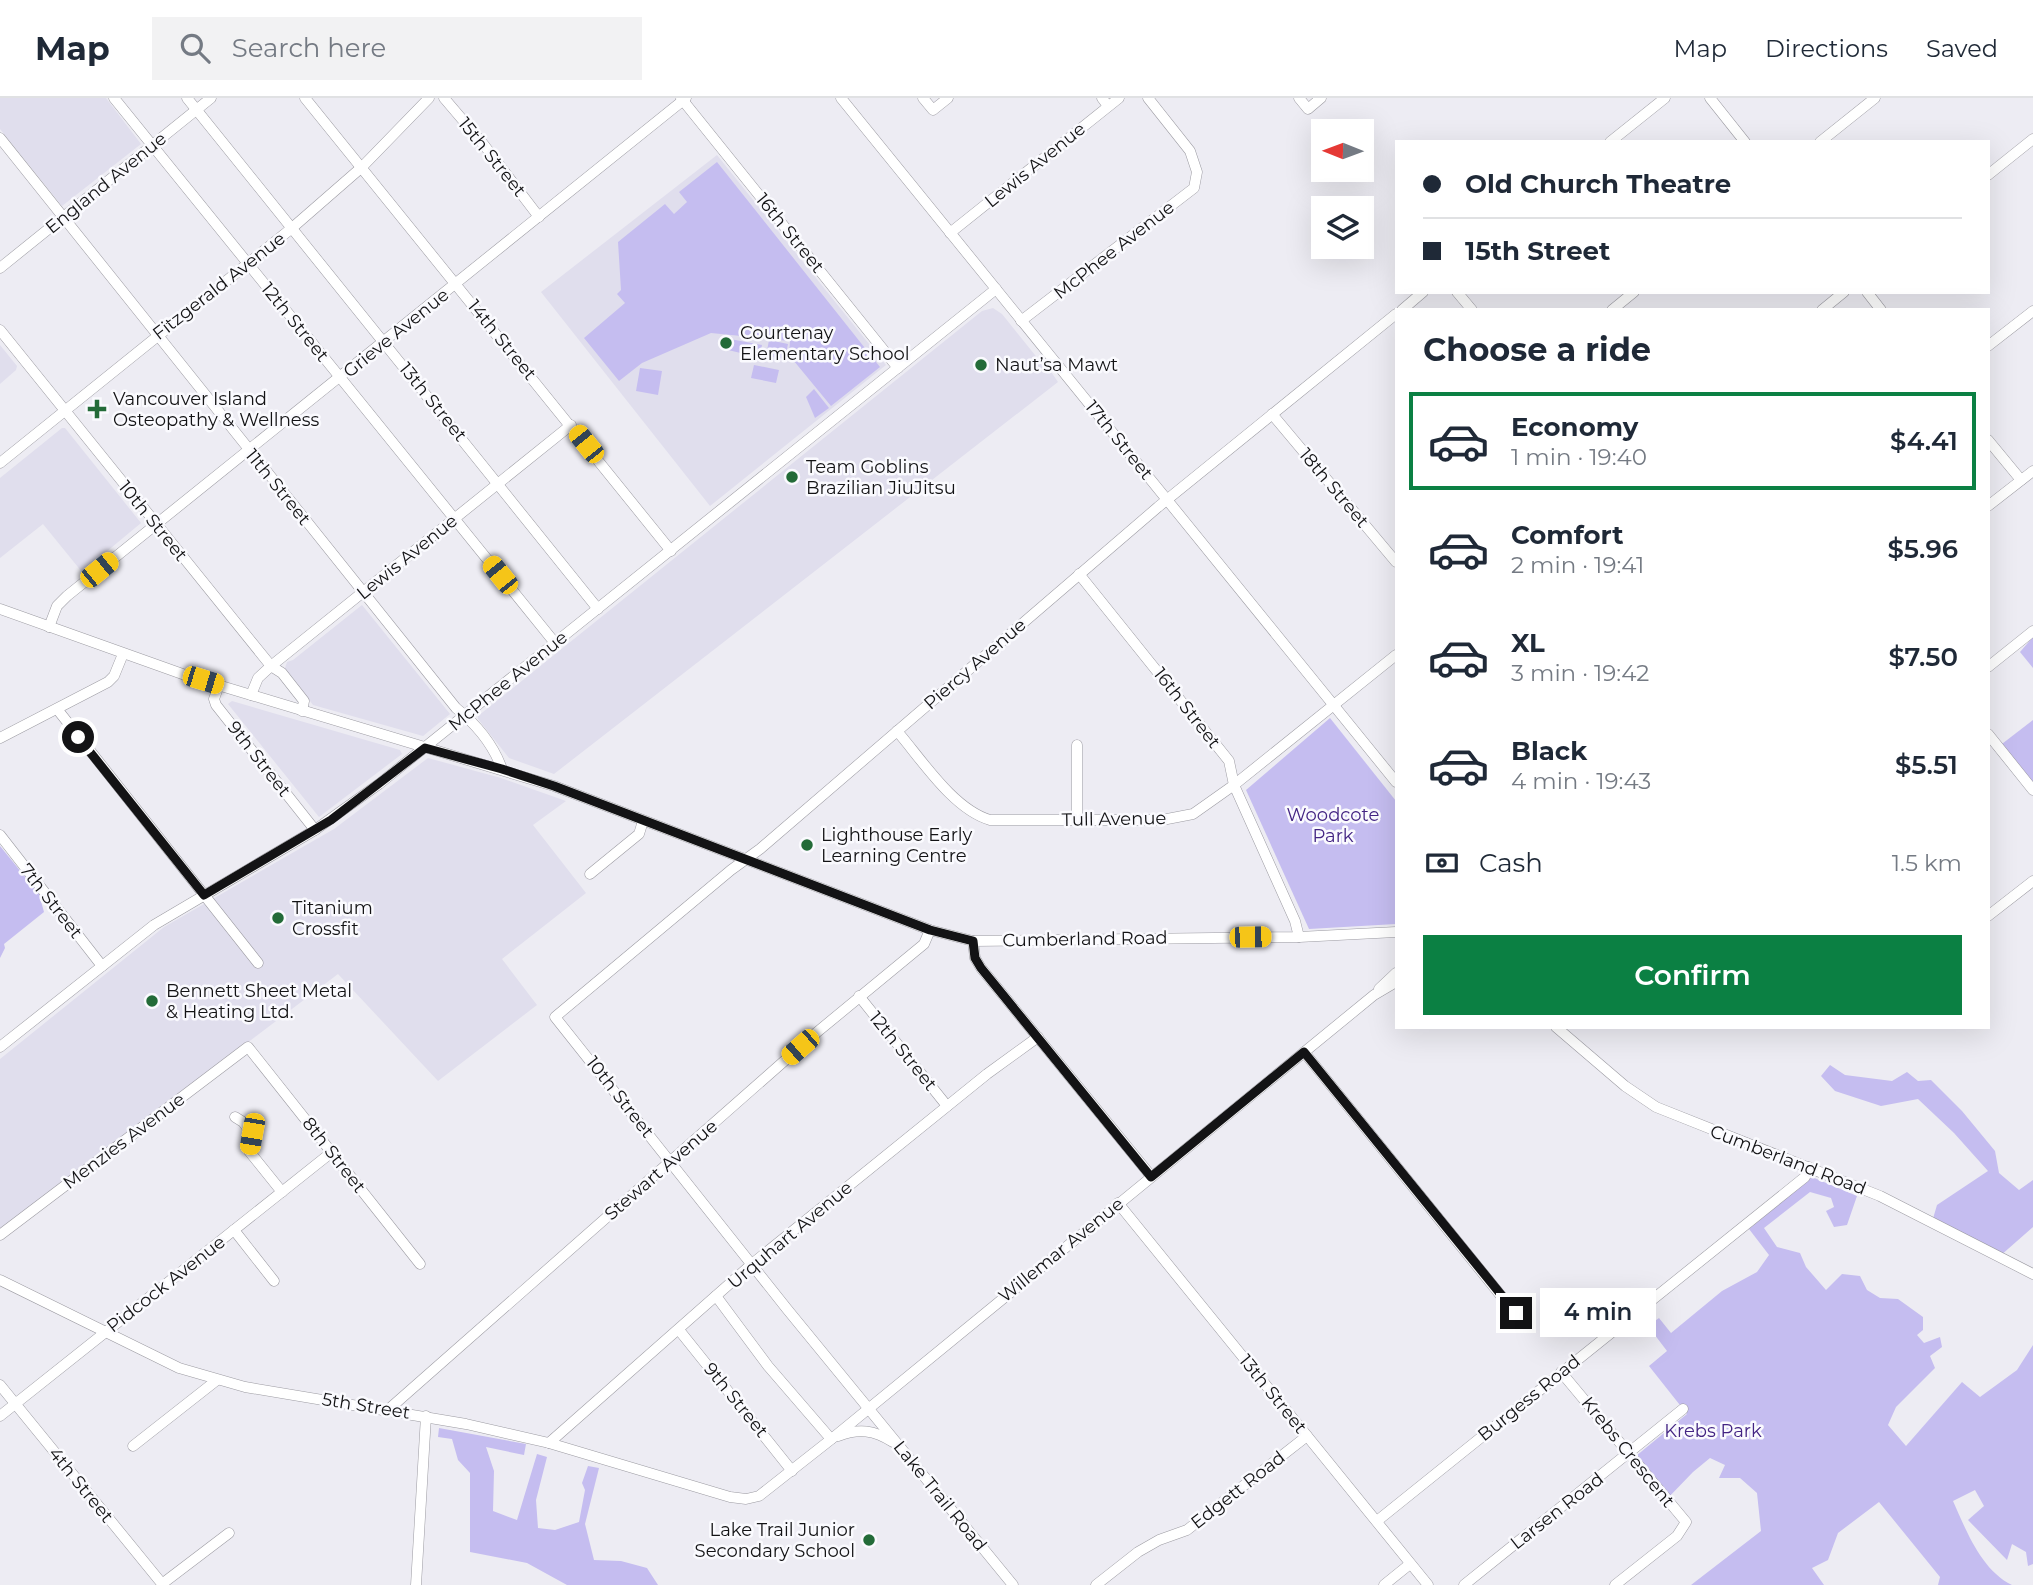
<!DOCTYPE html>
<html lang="en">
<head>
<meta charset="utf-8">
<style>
	body { margin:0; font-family:Montserrat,sans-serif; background:#f2f2f3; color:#1f2937; height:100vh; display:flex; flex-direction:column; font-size:26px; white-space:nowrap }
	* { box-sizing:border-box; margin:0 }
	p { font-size:23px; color:#747a83 }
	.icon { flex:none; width:38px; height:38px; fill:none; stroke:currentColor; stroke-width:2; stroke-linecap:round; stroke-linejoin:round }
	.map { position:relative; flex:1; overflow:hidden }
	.details { position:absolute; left:1395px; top:210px; width:595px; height:721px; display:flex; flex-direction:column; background:#fff; border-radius:0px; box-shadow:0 7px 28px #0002 }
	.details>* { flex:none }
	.hud { position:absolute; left:1395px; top:42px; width:595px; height:154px; border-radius:0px; box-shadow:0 7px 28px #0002; display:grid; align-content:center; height:154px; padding:0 28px; background:#fff }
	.needle { width:46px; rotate:271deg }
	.controls { position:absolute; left:1311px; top:21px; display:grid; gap:14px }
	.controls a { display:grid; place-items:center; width:63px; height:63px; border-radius:0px; background:#fff; box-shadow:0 7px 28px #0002; font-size:35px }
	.end { position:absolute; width:32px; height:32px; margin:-16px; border:9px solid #131315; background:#fff; box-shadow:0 0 0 4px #fff }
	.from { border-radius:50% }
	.bubble { position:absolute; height:49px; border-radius:0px; background:#fff; box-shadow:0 7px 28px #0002; font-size:23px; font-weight:600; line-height:49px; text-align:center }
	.car { position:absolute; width:21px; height:42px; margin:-21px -10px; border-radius:9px; box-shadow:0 0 5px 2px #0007; background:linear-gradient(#f5c518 24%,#345 0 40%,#f5c518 0 76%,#345 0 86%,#f5c518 0) }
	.hud b { display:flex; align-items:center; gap:24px; height:66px; font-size:26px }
	.hud b+b { border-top:2px solid #e0e1e3 }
	.hud i { width:18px; height:18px; background:#1f2937 }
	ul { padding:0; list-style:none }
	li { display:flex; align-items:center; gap:21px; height:98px; margin:0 14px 10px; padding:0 14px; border:4px solid transparent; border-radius:0px }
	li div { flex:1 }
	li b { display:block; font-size:26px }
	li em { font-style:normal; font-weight:600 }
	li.on { border-color:#0b8043 }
	li>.icon { width:63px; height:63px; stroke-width:1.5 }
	h2 { padding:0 28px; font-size:32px; line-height:84px }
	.pay { display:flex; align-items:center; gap:18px; height:77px; padding:0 28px; font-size:26px }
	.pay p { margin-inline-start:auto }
	.action { display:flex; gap:14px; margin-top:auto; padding:14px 28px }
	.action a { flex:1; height:80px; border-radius:0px; background:#0b8043; color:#fff; font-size:28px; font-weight:600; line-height:80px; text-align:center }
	header { display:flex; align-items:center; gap:42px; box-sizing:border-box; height:98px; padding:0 35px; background:#fff; border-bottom:2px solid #e0e1e3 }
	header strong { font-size:33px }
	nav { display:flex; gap:38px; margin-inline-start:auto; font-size:24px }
	.search { width:490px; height:63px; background:#f2f2f3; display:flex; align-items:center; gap:18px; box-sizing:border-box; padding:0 24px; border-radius:0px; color:#747a83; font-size:26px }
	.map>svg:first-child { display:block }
	.built { fill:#e0deed }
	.green { fill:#c5bdf0 }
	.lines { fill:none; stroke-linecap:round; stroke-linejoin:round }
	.minor-casing { stroke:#9c9ba2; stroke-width:11 }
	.minor { stroke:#fff; stroke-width:10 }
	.route { stroke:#131315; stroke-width:9 }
	.poi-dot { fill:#236b38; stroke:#fafafe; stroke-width:2.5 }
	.labels { text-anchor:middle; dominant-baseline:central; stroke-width:5; stroke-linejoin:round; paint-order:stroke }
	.street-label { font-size:18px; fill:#131315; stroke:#fafafe }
	.poi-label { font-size:18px; fill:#131315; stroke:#fafafe; text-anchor:start }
	.park-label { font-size:18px; fill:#432483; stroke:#fafafe }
</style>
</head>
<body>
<header>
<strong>Map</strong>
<div class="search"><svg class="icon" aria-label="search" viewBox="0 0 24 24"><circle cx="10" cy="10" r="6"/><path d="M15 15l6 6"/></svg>Search here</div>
<nav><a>Map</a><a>Directions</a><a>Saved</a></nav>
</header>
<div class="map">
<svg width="2033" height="1487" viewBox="0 0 2033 1487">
	<rect width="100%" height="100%" fill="#edecf3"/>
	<g class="built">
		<path d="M0 0H106L141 46 62 108 0 31Z"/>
		<path d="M717 57 886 267 710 408 541 194Z"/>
		<path d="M993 210 1002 216 1039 262 1045 265 1058 284 554 676 509 660 478 621V618L982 213Z"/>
		<path d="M0 247 17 268 16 272 0 286Z"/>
		<path d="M62 330H65L141 425 82 474 43 426 0 460V380Z"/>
		<path d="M362 507 450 616 423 638 313 607 293 580 284 573 287 564 293 562Z"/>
		<path d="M232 603 400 652 402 656 319 719 228 606Z"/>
		<path d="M428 660 501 680 566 703 533 727 586 795 502 861 537 907 438 983 338 876 0 1133V961L164 829 334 731Z"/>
	</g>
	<g class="green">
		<path d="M717 64 880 269 831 308 789 257 790 243 711 235 642 265 619 283 584 240 625 205 617 196 621 192 618 144 665 106 674 116 687 104 679 94Z"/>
		<path d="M730 241 762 247 759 261 749 259V257L728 252Z"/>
		<path d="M769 242 788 246 785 261 766 258Z"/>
		<path d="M754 267 779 272 776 285 751 280Z"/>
		<path d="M640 270 662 273 658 297 636 293Z"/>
		<path d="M814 291 829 310 815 320 806 299Z"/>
		<path d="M2033 539V570L2020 554Z"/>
		<path d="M1330 620 1396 703V826L1309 831 1246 692Z"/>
		<path d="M2033 622V692L1998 649Z"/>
		<path d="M0 748 39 796 44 814 4 846 5 850 0 860Z"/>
		<path d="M1830 967 1845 977 1892 983 1907 974 1918 983 1931 982 1962 1013 1995 1053 1999 1075 2019 1092 2033 1082V1129L2000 1158 1932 1124 1937 1107 1988 1073 1954 1035 1918 1001 1881 1008 1835 993 1821 978Z"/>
		<path d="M1812 1079 1857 1098 1847 1127 1834 1129 1826 1113 1834 1109 1831 1100 1810 1094 1764 1130 1777 1149 1800 1155 1806 1169 1826 1192 1842 1176 1860 1178 1867 1192 1880 1200 1898 1201 1923 1219V1232L1917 1237 1924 1245 1940 1239 1942 1249 1930 1258 1935 1270 1896 1309 1888 1327 1906 1348 1962 1284 1980 1299 2017 1272 2033 1247V1466L2028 1468 2026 1454 2012 1446 2007 1462 1968 1422 1984 1408 1975 1392 1953 1403C1966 1432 1981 1472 2012 1487H1938L1940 1479 1879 1404 1838 1435 1828 1462 1812 1470 1824 1487H1691L1761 1433 1757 1395 1740 1380H1719L1725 1367 1710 1360 1693 1374 1666 1402 1636 1358 1687 1316 1649 1268 1667 1253 1648 1228 1659 1220 1671 1235 1722 1193 1757 1174 1769 1157 1749 1131Z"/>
		<path d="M439 1330 526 1346 524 1357 486 1349 494 1373 493 1413 517 1422 537 1356 547 1359 536 1402 538 1430 555 1432 579 1424 585 1392 582 1385 588 1368 599 1370 585 1426 594 1462 621 1463 647 1470 658 1487H567L527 1465 470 1454V1375L458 1362 452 1341 438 1339Z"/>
	</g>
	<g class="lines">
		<defs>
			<g id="minor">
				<path d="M114 0 555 545"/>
				<path d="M187 0 598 511"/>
				<path d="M305 0 671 453"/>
				<path d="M444 0 484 47 539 119"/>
				<path d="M681 0 898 270"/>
				<path d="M841 0 1396 684"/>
				<path d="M923 0 933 12 948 0"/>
				<path d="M1102 0 1108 8"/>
				<path d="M1299 0 1308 11 1321 0"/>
				<path d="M1710 0 1745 44"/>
				<path d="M0 40 456 610C476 626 493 646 502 671"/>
				<path d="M1610 44 1665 0"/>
				<path d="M1820 44 1875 0"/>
				<path d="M1988 77 2033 41"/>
				<path d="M950 135 1119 0"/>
				<path d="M0 170 211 0"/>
				<path d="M1457 194 1472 212"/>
				<path d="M1867 194 1881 212"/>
				<path d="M1402 212 1423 194"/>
				<path d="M1612 212 1634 194"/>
				<path d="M1822 212 1844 194"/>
				<path d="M1021 223 1194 90 1197 74 1190 53 1148 0"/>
				<path d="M0 232 271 568 282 575 304 603 302 613"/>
				<path d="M1988 248 2033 213"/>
				<path d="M1272 316 1396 464"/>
				<path d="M1988 342 2021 382"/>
				<path d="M0 365 292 130 362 69 429 0"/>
				<path d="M1988 408 2033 373"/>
				<path d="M1079 476 1229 663 1234 687 1295 823 1299 839"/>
				<path d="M0 511 188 578 554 688 930 832 973 843 1299 839 1396 834"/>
				<path d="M49 529 57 508 67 498 686 0"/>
				<path d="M1988 569 2033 533"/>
				<path d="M219 587 214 601 216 607 315 732"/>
				<path d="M251 597 258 580 271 568 571 327"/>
				<path d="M57 611 258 865"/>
				<path d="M897 633C922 662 953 711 990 722H1162L1193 716 1234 687 1396 557"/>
				<path d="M1988 636 2033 692"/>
				<path d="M0 640 108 584 114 578 123 556"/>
				<path d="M1077 647V722"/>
				<path d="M0 737 102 868"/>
				<path d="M590 776 639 736 643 723"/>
				<path d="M1988 818 2033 783"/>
				<path d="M973 843 975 860 981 870 1151 1078"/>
				<path d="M1379 891 1396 875"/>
				<path d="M859 898 947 1008"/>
				<path d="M1556 929 1625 988 1656 1009 1880 1098 2033 1176"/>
				<path d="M0 949 154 827 315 732 379 686 996 191"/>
				<path d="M1304 954 1515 1215"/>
				<path d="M235 1019 243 1024 252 1036 249 1053 282 1094"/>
				<path d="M1118 1105 1428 1487"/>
				<path d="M234 1132 274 1183"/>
				<path d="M0 1137 248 949 420 1166"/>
				<path d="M0 1182 179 1270 245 1289 466 1326 549 1345 730 1399 746 1401 759 1398 834 1339 1374 897 1396 884"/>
				<path d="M716 1198 768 1268 831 1341"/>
				<path d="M679 1232 792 1373"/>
				<path d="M1561 1274 1686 1424 1677 1438 1615 1487"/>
				<path d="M0 1287 163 1487"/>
				<path d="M389 1311 816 935 924 846 930 832"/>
				<path d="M0 1318 332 1054"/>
				<path d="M838 1338C859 1330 874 1332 893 1344"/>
				<path d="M549 1345 752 1166 987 976 1038 939"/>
				<path d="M133 1348 217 1282"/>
				<path d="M1377 1423 1805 1079 1809 1069"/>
				<path d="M162 1486 229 1435"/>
				<path d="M416 1487 426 1318"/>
				<path d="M1013 1487 787 1211 555 919 731 772 760 751 1158 409 1396 216"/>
				<path d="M1096 1487 1138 1454 1159 1442 1187 1432 1307 1338"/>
				<path d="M1384 1487 1410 1466"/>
				<path d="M1464 1487 1683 1311"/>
			</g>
		</defs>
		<use href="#minor" class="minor-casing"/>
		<use href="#minor" class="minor"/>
	</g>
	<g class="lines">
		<path class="route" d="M78 639 204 797 331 722 425 650 502 671 554 688 930 832 973 843 975 860 981 870 1151 1079 1304 954 1516 1215"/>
	</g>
	<g class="poi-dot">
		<circle cx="726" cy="245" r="7"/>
		<circle cx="981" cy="267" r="7"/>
		<path d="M93.5 300.5h7v7h7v7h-7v7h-7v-7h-7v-7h7z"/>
		<circle cx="792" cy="379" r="7"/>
		<circle cx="807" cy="747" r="7"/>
		<circle cx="278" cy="820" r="7"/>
		<circle cx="152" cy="903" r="7"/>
		<circle cx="869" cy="1442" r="7"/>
	</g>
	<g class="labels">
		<g class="street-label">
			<text transform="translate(492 59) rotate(51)">15th Street</text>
			<text transform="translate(1035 67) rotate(-39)">Lewis Avenue</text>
			<text transform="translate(106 85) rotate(-39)">England Avenue</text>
			<text transform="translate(790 135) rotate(51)">16th Street</text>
			<text transform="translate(1114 152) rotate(-38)">McPhee Avenue</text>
			<text transform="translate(219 188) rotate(-38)">Fitzgerald Avenue</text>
			<text transform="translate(295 224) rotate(51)">12th Street</text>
			<text transform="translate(396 235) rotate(-39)">Grieve Avenue</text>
			<text transform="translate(502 242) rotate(51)">14th Street</text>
			<text transform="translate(433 304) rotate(51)">13th Street</text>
			<text transform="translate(1119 342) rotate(51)">17th Street</text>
			<text transform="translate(278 389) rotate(51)">11th Street</text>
			<text transform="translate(1334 390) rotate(50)">18th Street</text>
			<text transform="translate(153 423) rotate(51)">10th Street</text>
			<text transform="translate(407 459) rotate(-39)">Lewis Avenue</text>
			<text transform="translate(975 566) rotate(-41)">Piercy Avenue</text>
			<text transform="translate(508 583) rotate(-39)">McPhee Avenue</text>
			<text transform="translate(1187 610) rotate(52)">16th Street</text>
			<text transform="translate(259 661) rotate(52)">9th Street</text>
			<text transform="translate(1114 721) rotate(-1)">Tull Avenue</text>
			<text transform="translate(51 803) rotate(52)">7th Street</text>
			<text transform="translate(1085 841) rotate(-1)">Cumberland Road</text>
			<text transform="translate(903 953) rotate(51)">12th Street</text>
			<text transform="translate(620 999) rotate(52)">10th Street</text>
			<text transform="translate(124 1043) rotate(-37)">Menzies Avenue</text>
			<text transform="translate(334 1057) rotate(52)">8th Street</text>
			<text transform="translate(1788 1062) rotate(21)">Cumberland Road</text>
			<text transform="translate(661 1072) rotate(-41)">Stewart Avenue</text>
			<text transform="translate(790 1137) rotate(-40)">Urquhart Avenue</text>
			<text transform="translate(1061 1152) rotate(-39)">Willemar Avenue</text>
			<text transform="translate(166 1186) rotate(-38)">Pidcock Avenue</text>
			<text transform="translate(1273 1296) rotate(51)">13th Street</text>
			<text transform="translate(1529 1300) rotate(-39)">Burgess Road</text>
			<text transform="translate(736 1302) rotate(51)">9th Street</text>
			<text transform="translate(366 1308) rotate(9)">5th Street</text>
			<text transform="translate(1628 1354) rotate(51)">Krebs Crescent</text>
			<text transform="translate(81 1387) rotate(51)">4th Street</text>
			<text transform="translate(1238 1392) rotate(-38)">Edgett Road</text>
			<text transform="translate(940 1398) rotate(51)">Lake Trail Road</text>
			<text transform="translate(1557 1413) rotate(-38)">Larsen Road</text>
		</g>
		<g class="poi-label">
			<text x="740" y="235">Courtenay<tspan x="740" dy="21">Elementary School</tspan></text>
			<text x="995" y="267">Naut’sa Mawt</text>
			<text x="113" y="301">Vancouver Island<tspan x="113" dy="21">Osteopathy &amp; Wellness</tspan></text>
			<text x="806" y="369">Team Goblins<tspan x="806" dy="21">Brazilian JiuJitsu</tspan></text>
			<text x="821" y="737">Lighthouse Early<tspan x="821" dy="21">Learning Centre</tspan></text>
			<text x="292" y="810">Titanium<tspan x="292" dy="21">Crossfit</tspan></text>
			<text x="166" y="893">Bennett Sheet Metal<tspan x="166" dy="21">&amp; Heating Ltd.</tspan></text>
			<text x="855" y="1432" text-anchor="end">Lake Trail Junior<tspan x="855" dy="21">Secondary School</tspan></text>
		</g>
		<g class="park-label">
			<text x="1333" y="717">Woodcote<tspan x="1333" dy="21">Park</tspan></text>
			<text x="1713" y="1333">Krebs Park</text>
		</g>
	</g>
</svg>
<div class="controls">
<a><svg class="needle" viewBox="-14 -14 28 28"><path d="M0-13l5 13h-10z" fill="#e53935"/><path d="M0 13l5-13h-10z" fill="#747a83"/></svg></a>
<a><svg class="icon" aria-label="layers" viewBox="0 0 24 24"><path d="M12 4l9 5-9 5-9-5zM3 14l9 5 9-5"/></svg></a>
</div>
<i class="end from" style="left:78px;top:639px"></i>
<i class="end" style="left:1516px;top:1215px"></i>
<div class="bubble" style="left:1540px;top:1190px;width:116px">4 min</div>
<i class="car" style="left:586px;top:346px;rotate:321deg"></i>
<i class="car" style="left:99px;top:472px;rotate:51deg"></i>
<i class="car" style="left:500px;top:477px;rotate:321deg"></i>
<i class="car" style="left:203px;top:582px;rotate:107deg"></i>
<i class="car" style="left:1250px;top:839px;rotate:89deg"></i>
<i class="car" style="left:800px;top:949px;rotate:229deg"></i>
<i class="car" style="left:252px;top:1036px;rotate:190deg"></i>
<div class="hud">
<b><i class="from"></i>Old Church Theatre</b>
<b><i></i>15th Street</b>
</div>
<section class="details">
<h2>Choose a ride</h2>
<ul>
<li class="on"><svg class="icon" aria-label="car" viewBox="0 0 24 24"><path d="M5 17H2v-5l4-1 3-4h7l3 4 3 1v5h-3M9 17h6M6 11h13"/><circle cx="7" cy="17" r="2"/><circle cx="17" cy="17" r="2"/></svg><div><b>Economy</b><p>1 min · 19:40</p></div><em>$4.41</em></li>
<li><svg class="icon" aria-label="car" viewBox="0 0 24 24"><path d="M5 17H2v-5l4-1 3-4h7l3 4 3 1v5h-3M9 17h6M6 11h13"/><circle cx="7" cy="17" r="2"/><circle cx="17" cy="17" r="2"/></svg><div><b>Comfort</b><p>2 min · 19:41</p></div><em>$5.96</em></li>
<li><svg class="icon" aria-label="car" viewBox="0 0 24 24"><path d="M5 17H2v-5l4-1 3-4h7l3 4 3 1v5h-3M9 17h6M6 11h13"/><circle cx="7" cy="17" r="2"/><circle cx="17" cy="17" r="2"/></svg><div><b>XL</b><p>3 min · 19:42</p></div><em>$7.50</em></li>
<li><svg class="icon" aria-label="car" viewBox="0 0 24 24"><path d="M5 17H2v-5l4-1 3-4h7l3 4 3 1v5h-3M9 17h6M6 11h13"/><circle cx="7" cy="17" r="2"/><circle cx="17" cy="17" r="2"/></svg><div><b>Black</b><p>4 min · 19:43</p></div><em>$5.51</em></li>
</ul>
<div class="pay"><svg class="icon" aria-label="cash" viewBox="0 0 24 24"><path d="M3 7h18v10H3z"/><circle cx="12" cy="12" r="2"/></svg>Cash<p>1.5 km</p></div>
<div class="action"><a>Confirm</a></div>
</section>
</div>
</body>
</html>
